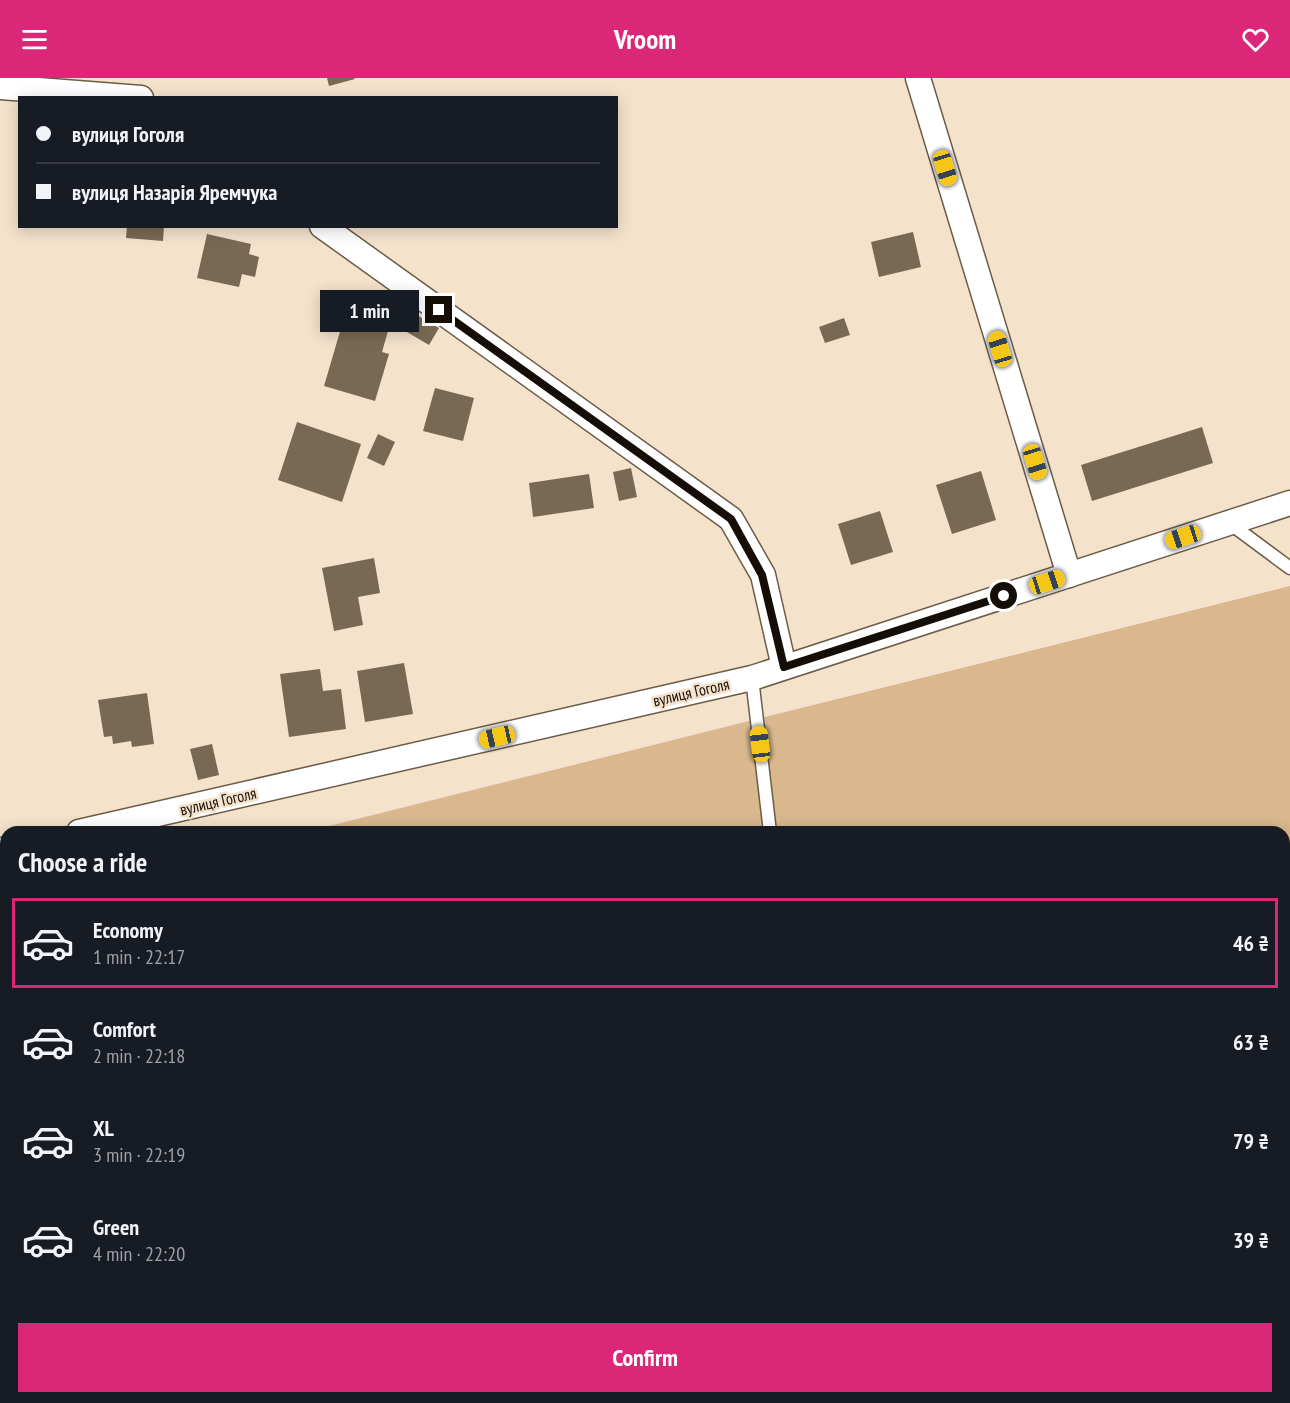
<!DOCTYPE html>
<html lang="en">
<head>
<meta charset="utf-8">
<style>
	body { margin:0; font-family:"PT Sans Narrow",sans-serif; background:#242831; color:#f1f3f6; height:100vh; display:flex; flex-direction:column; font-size:22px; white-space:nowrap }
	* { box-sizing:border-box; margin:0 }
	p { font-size:20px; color:#9ea1a6 }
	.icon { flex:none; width:33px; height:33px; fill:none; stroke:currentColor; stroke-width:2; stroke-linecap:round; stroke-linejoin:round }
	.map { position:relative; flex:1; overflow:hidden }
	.side { position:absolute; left:0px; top:748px; width:1290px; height:578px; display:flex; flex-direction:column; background:#171b24; border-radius:18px 18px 0 0; box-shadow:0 3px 15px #0003 }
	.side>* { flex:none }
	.guide { position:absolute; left:18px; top:18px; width:600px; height:132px; border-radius:0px; box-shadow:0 3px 15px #0003; display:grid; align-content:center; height:132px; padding:0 18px; background:#171b24 }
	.end { position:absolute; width:27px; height:27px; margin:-14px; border:8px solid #140e07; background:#fff; box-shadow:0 0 0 3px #fff }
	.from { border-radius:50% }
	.bubble { position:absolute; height:42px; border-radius:0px; background:#171b24; box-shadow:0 3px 15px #0003; font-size:20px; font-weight:700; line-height:42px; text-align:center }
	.car { position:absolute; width:18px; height:36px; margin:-18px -9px; border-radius:8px; box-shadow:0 0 4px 2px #0007; background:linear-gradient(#f5c518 24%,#345 0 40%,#f5c518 0 76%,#345 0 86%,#f5c518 0) }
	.guide b { display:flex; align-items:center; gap:21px; height:57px; font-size:22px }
	.guide b+b { border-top:2px solid #363941 }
	.guide i { width:15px; height:15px; background:#f1f3f6 }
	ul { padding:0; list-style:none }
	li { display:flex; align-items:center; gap:18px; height:90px; margin:0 12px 9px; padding:0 6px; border:3px solid transparent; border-radius:0px }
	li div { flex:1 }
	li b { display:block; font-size:22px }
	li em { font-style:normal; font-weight:700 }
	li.on { border-color:#db2777 }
	li>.icon { width:54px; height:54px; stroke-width:1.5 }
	h2 { padding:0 18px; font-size:27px; line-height:72px }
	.cta { display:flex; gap:12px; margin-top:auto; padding:12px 18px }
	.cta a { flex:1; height:69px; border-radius:0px; background:#db2777; color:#fff; font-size:24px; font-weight:700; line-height:69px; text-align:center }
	header { display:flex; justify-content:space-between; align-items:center; height:78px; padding:0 18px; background:#db2777; color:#fff; font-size:27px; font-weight:700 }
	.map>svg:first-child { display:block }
	.green { fill:#d9b88e }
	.water { fill:#b8915d }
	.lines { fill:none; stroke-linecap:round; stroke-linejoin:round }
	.stream { stroke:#b8915d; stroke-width:8 }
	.building { fill:#796954 }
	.lane-casing { stroke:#6b5c48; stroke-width:15 }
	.street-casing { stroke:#6b5c48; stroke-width:27 }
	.path { stroke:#9f9180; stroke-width:4; stroke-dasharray:3 4.5; stroke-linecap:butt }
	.lane { stroke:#fff; stroke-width:12 }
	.street { stroke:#fff; stroke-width:24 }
	.route { stroke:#140e07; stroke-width:8 }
	.labels { text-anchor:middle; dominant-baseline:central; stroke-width:5; stroke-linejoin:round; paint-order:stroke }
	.street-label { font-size:16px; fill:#140e07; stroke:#f4e2cb }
</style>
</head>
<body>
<header><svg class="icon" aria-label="menu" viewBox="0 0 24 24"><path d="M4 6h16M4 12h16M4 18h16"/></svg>Vroom<svg class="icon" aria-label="heart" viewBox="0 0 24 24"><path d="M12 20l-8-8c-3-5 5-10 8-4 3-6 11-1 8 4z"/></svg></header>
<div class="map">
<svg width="1290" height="1325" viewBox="0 0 1290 1325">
	<rect width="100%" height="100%" fill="#f4e2cb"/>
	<path class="green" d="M1290 508V1325H0V1069L6 1002V1320H1284V754H305Z"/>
	<rect class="water" x="1049" y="1320" width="215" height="5"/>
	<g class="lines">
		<g class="stream">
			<path d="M691 1320 731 1325"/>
			<path d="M270 1325 289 1320"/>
		</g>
	</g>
	<g class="building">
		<path d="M327 0H354L355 1 329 8Z"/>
		<path d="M127 148H164L163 163 126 160Z"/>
		<path d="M913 154 921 189 879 199 871 164Z"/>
		<path d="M207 156 251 166 249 176 259 179 255 199 242 196 239 209 197 200Z"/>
		<path d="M410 233 439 250 429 267 400 250Z"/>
		<path d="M344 240 388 253 382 274 389 276 375 323 324 308Z"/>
		<path d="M844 240 850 257 825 265 819 249Z"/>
		<path d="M435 310 474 320 463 363 423 353Z"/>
		<path d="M297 344 361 366 342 424 278 402Z"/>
		<path d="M1202 349 1213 385 1092 423 1081 387Z"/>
		<path d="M378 356 395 364 384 388 367 380Z"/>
		<path d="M631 390 637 419 619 423 613 394Z"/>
		<path d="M981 393 996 442 952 456 936 407Z"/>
		<path d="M589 396 594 430 533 439 529 405Z"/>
		<path d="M880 433 893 474 851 487 838 446Z"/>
		<path d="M374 480 380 515 358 519 363 547 334 553 322 490Z"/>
		<path d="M404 585 413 636 365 644 357 593Z"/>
		<path d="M320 591 323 613 341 611 346 651 289 659 280 596Z"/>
		<path d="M147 615 154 666 132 669 131 663 113 666 112 658 104 659 98 622Z"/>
		<path d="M212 666 219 697 198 702 190 671Z"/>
	</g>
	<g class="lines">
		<defs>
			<g id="lane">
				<path d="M1228 444 1290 490"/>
				<path d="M752 600 770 754"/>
				<path d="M835 1325V1320"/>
			</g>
			<g id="street">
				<path d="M918 0 1069 497"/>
				<path d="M0 9 141 20"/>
				<path d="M322 148 731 441 763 497 784 589"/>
				<path d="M79 754 752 600 1290 425"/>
				<path d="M0 773 6 771"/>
			</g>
		</defs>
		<use href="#lane" class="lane-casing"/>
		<use href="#street" class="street-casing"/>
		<path class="path" d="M1033 1325 1034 1320"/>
		<use href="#lane" class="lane"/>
		<use href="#street" class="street"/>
	</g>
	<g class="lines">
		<path class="route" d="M439 232 731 441 762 497 784 589 1004 518"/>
	</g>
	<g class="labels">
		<g class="street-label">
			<text transform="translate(691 614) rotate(-13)">вулиця Гоголя</text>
			<text transform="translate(218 723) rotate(-13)">вулиця Гоголя</text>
		</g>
	</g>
</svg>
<i class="end from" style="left:1004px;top:518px"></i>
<i class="end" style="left:439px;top:232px"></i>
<div class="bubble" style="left:320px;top:212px;width:99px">1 min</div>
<i class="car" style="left:945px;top:90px;rotate:163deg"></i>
<i class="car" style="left:1000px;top:271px;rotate:343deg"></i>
<i class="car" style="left:1035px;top:384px;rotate:163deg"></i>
<i class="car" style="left:1183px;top:459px;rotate:252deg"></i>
<i class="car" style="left:1047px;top:504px;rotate:72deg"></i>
<i class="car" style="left:497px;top:659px;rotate:257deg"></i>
<i class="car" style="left:760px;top:666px;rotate:353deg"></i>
<div class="guide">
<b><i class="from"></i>вулиця Гоголя</b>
<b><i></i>вулиця Назарія Яремчука</b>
</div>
<section class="side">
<h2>Choose a ride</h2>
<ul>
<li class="on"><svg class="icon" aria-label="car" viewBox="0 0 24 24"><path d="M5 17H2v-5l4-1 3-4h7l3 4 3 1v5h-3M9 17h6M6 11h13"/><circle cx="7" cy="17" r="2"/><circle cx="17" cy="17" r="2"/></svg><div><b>Economy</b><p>1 min · 22:17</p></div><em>46 ₴</em></li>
<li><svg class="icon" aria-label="car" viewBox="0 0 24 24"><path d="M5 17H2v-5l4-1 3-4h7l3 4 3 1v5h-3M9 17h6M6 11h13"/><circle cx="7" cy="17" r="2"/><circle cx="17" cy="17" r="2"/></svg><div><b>Comfort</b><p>2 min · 22:18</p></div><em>63 ₴</em></li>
<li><svg class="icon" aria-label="car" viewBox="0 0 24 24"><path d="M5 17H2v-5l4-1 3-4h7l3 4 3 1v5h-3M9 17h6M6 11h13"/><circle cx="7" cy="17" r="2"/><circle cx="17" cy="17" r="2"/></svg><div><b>XL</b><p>3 min · 22:19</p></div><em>79 ₴</em></li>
<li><svg class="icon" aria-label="car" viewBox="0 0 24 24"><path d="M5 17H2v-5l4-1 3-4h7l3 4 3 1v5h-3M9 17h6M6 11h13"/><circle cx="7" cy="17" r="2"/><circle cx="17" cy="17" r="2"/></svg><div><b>Green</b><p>4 min · 22:20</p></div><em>39 ₴</em></li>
</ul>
<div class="cta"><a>Confirm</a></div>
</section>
</div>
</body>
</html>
